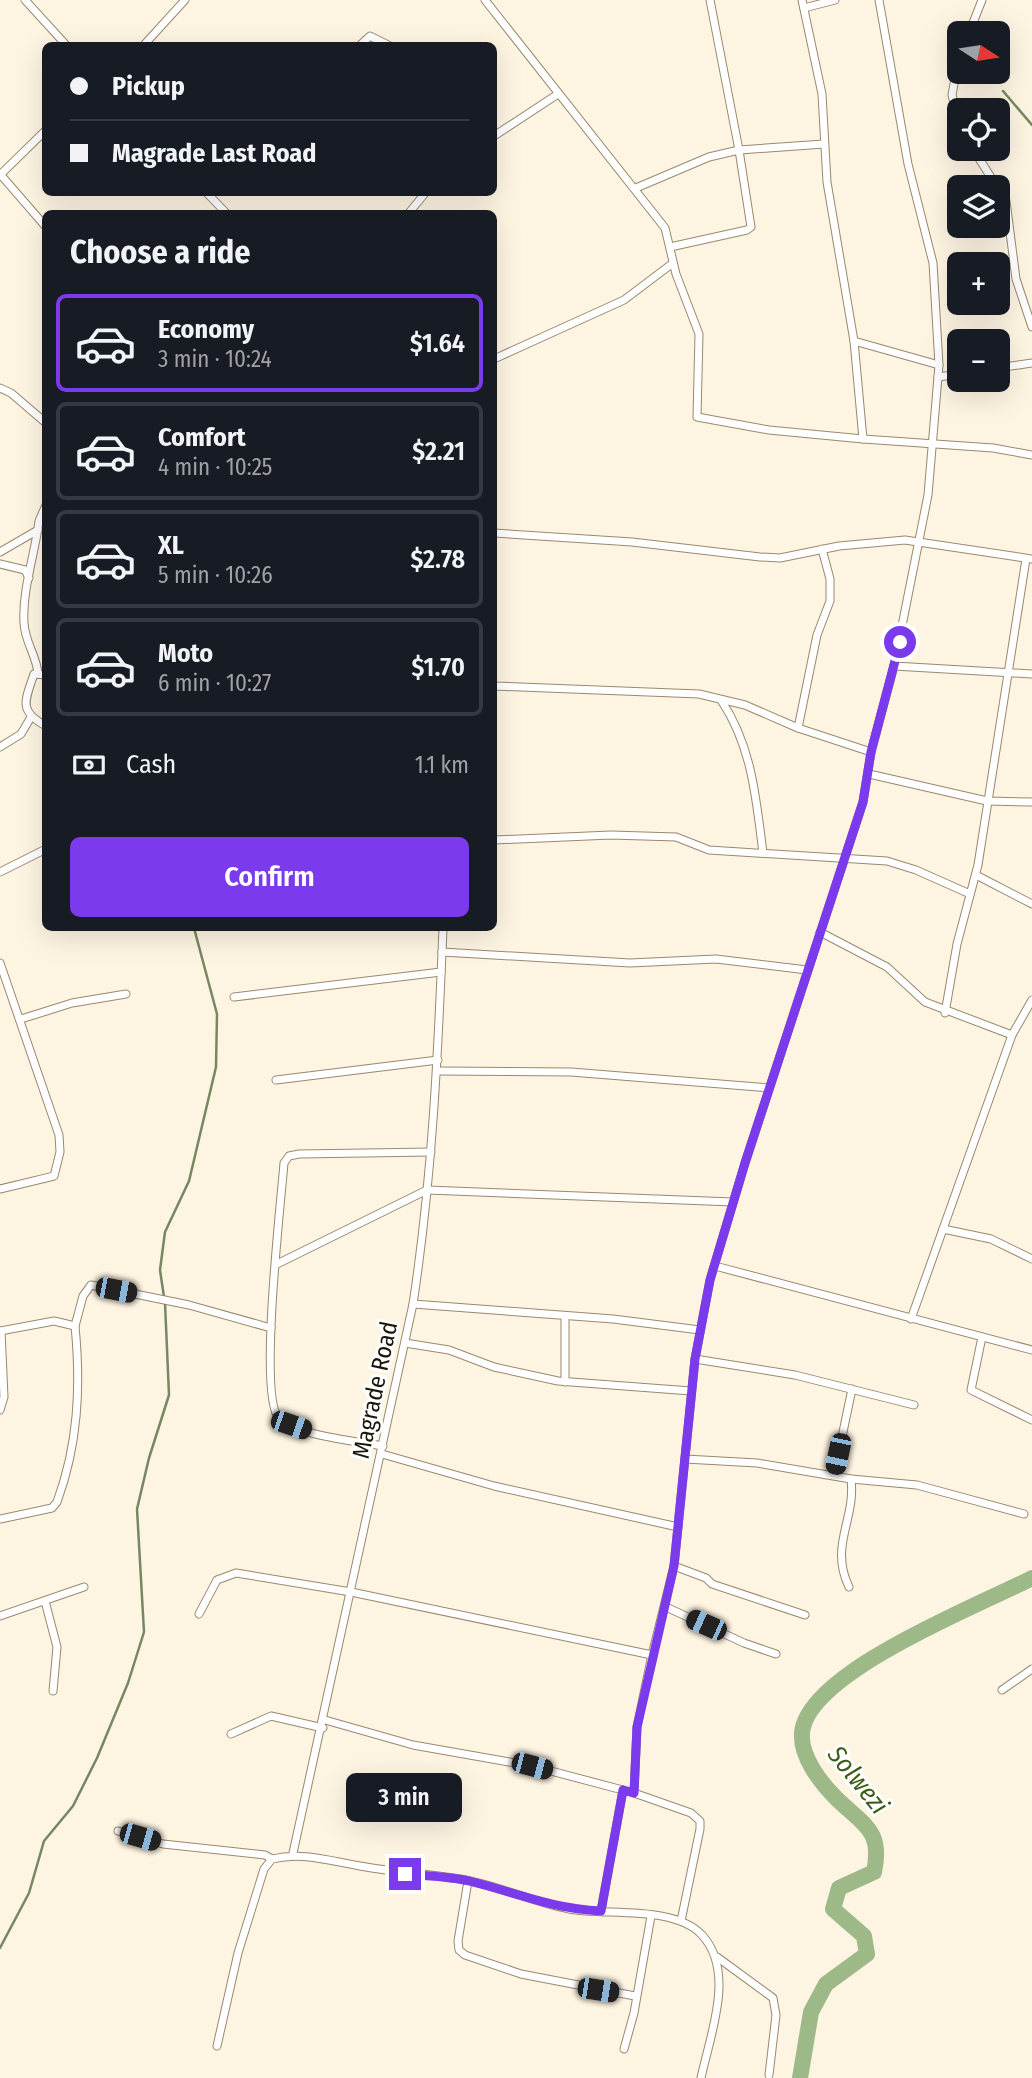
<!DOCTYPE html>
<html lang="en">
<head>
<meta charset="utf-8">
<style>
	body { margin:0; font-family:"Fira Sans Condensed",sans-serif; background:#242831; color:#f1f3f6; height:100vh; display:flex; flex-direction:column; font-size:26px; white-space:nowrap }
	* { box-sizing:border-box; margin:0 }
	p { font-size:23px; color:#9ea1a6 }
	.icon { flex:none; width:38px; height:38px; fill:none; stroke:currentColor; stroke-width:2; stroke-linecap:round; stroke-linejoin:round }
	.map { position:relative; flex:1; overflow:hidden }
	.panel { position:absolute; left:42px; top:210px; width:455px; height:721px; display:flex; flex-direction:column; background:#171b24; border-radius:10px; box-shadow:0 7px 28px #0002 }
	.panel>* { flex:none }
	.banner { position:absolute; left:42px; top:42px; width:455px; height:154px; border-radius:10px; box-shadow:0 7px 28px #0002; display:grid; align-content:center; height:154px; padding:0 28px; background:#171b24 }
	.needle { width:46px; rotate:102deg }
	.fabs { position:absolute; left:947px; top:21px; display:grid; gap:14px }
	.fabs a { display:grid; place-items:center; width:63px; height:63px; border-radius:10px; background:#171b24; box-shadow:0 7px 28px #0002; font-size:35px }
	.end { position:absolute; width:32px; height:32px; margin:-16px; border:9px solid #7c3aed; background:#fff; box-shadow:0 0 0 4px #fff }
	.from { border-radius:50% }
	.bubble { position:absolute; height:49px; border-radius:10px; background:#171b24; box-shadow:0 7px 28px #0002; font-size:23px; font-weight:600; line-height:49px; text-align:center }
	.car { position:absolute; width:21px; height:42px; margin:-21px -10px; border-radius:9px; box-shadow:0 0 5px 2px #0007; background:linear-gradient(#222 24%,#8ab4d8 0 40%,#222 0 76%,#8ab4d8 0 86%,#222 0) }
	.banner b { display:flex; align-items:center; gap:24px; height:66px; font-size:26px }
	.banner b+b { border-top:2px solid #363941 }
	.banner i { width:18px; height:18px; background:#f1f3f6 }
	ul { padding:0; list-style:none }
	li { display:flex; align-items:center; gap:21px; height:98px; margin:0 14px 10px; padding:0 14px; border:4px solid #363941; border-radius:10px }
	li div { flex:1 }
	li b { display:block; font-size:26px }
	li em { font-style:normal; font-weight:600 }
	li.selected { border-color:#7c3aed }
	li>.icon { width:63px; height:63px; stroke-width:1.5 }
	h2 { padding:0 28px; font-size:32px; line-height:84px }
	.pay { display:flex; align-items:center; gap:18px; height:77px; padding:0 28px; font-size:26px }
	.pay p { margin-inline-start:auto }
	.primary-button { display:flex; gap:14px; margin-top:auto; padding:14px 28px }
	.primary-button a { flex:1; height:80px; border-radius:10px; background:#7c3aed; color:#fff; font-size:28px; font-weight:600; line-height:80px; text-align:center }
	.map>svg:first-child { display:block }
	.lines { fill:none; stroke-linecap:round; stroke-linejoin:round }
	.stream { stroke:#768862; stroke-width:2.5 }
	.river { stroke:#9db987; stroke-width:16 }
	.street-casing { stroke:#99896d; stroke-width:9 }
	.street { stroke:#fff; stroke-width:7 }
	.route { stroke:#7c3aed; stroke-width:9 }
	.labels { text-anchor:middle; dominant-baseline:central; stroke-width:6; stroke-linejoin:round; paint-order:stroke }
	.street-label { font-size:24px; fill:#1b150a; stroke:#fff }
	.water-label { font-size:26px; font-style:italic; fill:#3a5c15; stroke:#fff }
</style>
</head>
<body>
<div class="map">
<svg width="1032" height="2078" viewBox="0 0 1032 2078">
	<rect width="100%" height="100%" fill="#fef4e2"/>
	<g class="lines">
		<g class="stream">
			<path d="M1003 91 1032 125"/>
			<path d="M164 1297 160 1270 165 1232 189 1181 216 1067 217 1014 194 928"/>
			<path d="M0 1948 29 1893 44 1841 73 1806 97 1758 128 1683 144 1632 137 1509 149 1458 169 1395 165 1303"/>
		</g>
		<path class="river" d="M800 2078 811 2012 826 1984 867 1954 864 1936 833 1909 839 1888 874 1872C883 1829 863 1825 836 1798 820 1782 800 1756 802 1733 807 1672 982 1604 1032 1578"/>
		<defs>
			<g id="street">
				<path d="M25 0 67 46"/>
				<path d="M485 0 665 228 676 274 699 334 697 417 769 430 863 439 854 341 827 182 822 94 802 0"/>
				<path d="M804 8 835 0"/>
				<path d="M969 33 982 0"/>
				<path d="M143 46 185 0"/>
				<path d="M359 46 370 36 390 46"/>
				<path d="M959 57 952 95 959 121"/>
				<path d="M494 136 558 94"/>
				<path d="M973 149 1006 201 1016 279 1032 327"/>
				<path d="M0 174 46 227"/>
				<path d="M0 175 46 130"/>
				<path d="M636 188 709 157 739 150 824 144"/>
				<path d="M206 192 227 214"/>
				<path d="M408 214 426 192"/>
				<path d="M670 247 747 230 751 227 739 150 710 0"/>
				<path d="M854 341 939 365"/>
				<path d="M494 359 624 300 673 263"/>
				<path d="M998 368 1032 363"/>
				<path d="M938 377 959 374"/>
				<path d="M0 388 11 393 46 423"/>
				<path d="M863 439 993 448 1032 455"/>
				<path d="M494 533 632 542 760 557 780 558 839 546 905 540 1032 559"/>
				<path d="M0 552 38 530"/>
				<path d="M0 564 25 570 29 578"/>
				<path d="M894 666 1032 674"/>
				<path d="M38 674C37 656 25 643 24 623 22 590 35 554 39 521L46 505"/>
				<path d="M46 675 34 674C25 701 18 711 46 726"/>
				<path d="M494 686 699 694 745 705 798 728 871 752"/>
				<path d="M721 700C752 746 756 798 763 853"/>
				<path d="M798 728 817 635 830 601V579L822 549"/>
				<path d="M0 747 21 734 31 717"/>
				<path d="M869 774 987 801 1032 802"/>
				<path d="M494 840 611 835 676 837 709 850 887 861 916 870 970 894"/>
				<path d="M0 872 46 849"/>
				<path d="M976 875 1032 904"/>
				<path d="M820 932 887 967 925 1002 1012 1035"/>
				<path d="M442 952 630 963 716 959 807 970"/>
				<path d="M0 963 59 1135 60 1152 54 1176 0 1189"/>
				<path d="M234 997 441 972"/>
				<path d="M945 1013 957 944 978 865 1026 559"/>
				<path d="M21 1019 72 1003 126 994"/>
				<path d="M437 1071 571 1072 769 1088"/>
				<path d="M276 1080 438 1060"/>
				<path d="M943 1229 991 1239 1032 1259"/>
				<path d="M277 1264 427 1190 733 1202"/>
				<path d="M715 1266 1032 1350"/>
				<path d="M413 1304 613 1319 700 1330"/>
				<path d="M911 1319 1012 1035 1032 1000"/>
				<path d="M75 1326 83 1296 91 1285 189 1305 271 1328"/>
				<path d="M0 1331 54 1321 75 1326C81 1387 78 1445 57 1502L52 1508 0 1519"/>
				<path d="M982 1337 971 1390 1032 1420"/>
				<path d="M405 1343 449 1350 494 1367 558 1381 691 1391"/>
				<path d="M695 1359 795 1375 914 1405"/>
				<path d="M565 1382V1316"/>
				<path d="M0 1410 4 1397 1 1331"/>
				<path d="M383 1446C357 1441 298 1436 279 1418 258 1398 281 1202 284 1163L289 1156 299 1154 431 1152"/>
				<path d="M382 1454 494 1486 678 1527"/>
				<path d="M685 1459 757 1463 851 1479 917 1485 1024 1514"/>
				<path d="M834 1475 852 1389"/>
				<path d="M674 1566 706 1578 712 1584 805 1615"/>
				<path d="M849 1587C829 1545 856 1520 851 1479"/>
				<path d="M45 1601 57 1647 53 1691"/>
				<path d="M666 1607 744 1643 776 1654"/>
				<path d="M199 1614 217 1580 236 1573 351 1592 652 1655 674 1566 695 1359 710 1280 745 1163 863 802 871 752 894 666 928 495 939 365 933 263 908 164 879 0"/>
				<path d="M0 1616 84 1587"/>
				<path d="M1002 1690 1032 1669"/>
				<path d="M325 1720 413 1745 532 1766 634 1793 691 1813 700 1821V1829L681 1921"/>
				<path d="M231 1734 271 1716 323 1728"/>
				<path d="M634 1793 637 1727 652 1655"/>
				<path d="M118 1831 163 1844 265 1855 272 1859"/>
				<path d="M293 1853 413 1304C432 1180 438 1054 443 928"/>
				<path d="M468 1881 458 1941 459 1950 465 1955 521 1974 635 1996"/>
				<path d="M601 1911 623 1790"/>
				<path d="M717 1957 773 1998 776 2015 769 2075"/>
				<path d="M217 2046 238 1953 264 1869 272 1859C304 1851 333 1862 366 1867 399 1873 433 1874 466 1880 501 1887 534 1902 569 1909 607 1916 674 1905 702 1935 736 1972 710 2035 701 2078"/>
				<path d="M624 2049 634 2013 651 1916"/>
			</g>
		</defs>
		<use href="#street" class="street-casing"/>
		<use href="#street" class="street"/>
	</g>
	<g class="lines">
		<path class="route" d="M405 1874C426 1876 449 1876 469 1881 518 1893 549 1908 601 1911L623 1790 634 1793 637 1727 674 1566 695 1359 710 1280 745 1163 863 802 871 752 900 642"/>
	</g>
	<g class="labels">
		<g class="street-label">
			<text transform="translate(375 1390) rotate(-78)">Magrade Road</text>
		</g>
		<g class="water-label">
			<text transform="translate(858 1780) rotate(51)">Solwezi</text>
		</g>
	</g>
</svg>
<div class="fabs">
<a><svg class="needle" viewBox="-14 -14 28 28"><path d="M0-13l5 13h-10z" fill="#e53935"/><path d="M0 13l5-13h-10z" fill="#9ea1a6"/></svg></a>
<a><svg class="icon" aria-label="locate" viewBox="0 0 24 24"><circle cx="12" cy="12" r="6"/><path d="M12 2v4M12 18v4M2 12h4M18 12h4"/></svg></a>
<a><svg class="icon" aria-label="layers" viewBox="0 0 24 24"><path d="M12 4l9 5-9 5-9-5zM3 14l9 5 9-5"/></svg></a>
<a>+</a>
<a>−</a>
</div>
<i class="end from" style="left:900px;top:642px"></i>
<i class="end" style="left:405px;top:1874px"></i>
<div class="bubble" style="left:346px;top:1773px;width:116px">3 min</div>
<i class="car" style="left:116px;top:1290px;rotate:101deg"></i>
<i class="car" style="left:291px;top:1425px;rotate:109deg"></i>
<i class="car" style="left:838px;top:1454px;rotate:192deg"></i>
<i class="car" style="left:706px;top:1625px;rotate:294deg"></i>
<i class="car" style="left:532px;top:1766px;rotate:105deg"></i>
<i class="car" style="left:140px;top:1837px;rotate:106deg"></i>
<i class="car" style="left:598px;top:1990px;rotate:99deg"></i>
<div class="banner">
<b><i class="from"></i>Pickup</b>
<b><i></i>Magrade Last Road</b>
</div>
<section class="panel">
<h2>Choose a ride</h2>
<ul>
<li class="selected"><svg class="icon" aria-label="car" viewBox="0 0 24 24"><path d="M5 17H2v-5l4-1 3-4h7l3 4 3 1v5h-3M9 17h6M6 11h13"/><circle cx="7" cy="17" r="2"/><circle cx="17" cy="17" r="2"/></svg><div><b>Economy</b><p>3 min · 10:24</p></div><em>$1.64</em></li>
<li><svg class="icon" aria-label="car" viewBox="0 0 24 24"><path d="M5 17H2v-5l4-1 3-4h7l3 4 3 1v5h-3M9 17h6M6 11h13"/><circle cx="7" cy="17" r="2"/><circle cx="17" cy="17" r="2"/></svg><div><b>Comfort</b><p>4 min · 10:25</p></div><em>$2.21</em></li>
<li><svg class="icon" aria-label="car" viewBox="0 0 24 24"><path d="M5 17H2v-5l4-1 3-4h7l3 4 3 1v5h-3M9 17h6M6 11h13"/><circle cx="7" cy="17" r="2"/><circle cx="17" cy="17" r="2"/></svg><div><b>XL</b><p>5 min · 10:26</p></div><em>$2.78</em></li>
<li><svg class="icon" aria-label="car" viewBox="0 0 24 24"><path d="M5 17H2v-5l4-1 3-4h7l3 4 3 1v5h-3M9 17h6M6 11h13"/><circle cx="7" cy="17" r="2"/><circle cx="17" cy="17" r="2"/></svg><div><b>Moto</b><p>6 min · 10:27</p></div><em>$1.70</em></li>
</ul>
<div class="pay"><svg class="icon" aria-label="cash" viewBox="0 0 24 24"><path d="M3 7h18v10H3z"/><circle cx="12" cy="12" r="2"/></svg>Cash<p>1.1 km</p></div>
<div class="primary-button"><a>Confirm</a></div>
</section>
</div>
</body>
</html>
